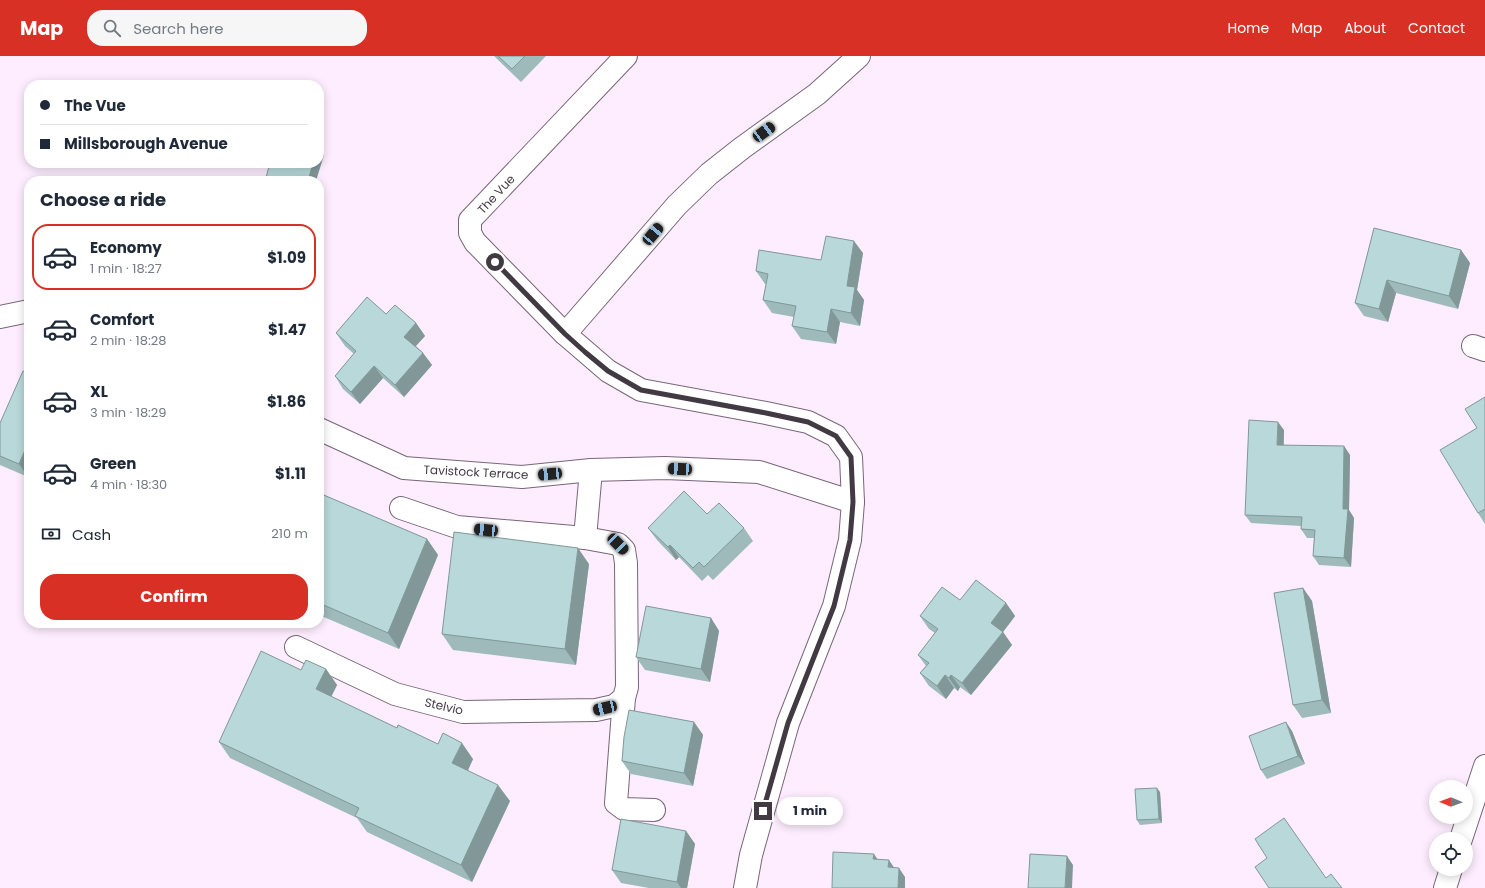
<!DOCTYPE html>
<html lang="en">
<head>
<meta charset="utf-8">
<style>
	body { margin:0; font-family:Poppins,sans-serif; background:#f6f6f7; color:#1f2937; height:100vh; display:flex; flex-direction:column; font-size:15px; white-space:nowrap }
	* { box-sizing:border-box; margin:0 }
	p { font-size:13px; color:#747a83 }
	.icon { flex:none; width:22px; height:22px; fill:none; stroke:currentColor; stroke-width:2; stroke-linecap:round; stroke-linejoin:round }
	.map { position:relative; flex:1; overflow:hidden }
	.details { position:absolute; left:24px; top:120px; width:300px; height:452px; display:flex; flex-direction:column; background:#fff; border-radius:16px; box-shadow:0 2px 10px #0003 }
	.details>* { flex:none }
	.guide { position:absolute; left:24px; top:24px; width:300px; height:88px; border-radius:16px; box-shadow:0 2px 10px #0003; display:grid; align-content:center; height:88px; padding:0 16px; background:#fff }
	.needle { width:26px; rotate:271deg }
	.controls { position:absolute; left:1429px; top:724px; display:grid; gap:8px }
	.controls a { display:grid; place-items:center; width:44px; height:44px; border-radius:50%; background:#fff; box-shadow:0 2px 10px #0003; font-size:20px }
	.end { position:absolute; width:18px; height:18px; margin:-9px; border:5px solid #423a42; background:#fff; box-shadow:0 0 0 2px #fff }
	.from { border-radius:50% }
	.bubble { position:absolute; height:28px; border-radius:14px; background:#fff; box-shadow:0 2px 10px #0003; font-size:13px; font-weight:700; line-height:28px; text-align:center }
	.car { position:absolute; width:12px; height:24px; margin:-12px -6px; border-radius:5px; box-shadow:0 0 3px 1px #0007; background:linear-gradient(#222 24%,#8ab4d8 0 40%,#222 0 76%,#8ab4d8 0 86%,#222 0) }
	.guide b { display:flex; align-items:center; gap:14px; height:38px; font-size:15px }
	.guide b+b { border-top:1px solid #e0e1e3 }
	.guide i { width:10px; height:10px; background:#1f2937 }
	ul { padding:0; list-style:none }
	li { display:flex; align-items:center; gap:12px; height:66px; margin:0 8px 6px; padding:0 8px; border:2px solid transparent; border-radius:16px }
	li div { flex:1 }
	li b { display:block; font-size:15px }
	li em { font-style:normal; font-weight:700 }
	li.on { border-color:#d93025 }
	li>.icon { width:36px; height:36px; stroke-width:1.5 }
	h2 { padding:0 16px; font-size:18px; line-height:48px }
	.pay { display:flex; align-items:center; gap:10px; height:44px; padding:0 16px; font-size:15px }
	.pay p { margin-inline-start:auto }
	.button { display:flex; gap:8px; margin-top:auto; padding:8px 16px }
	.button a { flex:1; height:46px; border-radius:16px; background:#d93025; color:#fff; font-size:16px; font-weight:700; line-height:46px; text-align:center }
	header { display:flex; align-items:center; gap:24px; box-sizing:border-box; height:56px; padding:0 20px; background:#d93025; color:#fff }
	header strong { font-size:19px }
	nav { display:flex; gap:22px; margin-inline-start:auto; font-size:14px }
	.search { width:280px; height:36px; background:#f6f6f7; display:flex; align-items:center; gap:10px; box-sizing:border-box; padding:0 14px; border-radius:16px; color:#747a83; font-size:15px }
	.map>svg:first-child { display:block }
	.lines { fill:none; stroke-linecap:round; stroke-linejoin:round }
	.minor-casing { stroke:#776678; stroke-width:24 }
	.minor { stroke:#fff; stroke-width:22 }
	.wall { fill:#9ebabb }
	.shaded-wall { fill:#819798 }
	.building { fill:#b8d8d9; stroke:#819798 }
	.route { stroke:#423a42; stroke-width:5 }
	.labels { text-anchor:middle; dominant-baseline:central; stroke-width:3; stroke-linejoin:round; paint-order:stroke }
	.street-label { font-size:12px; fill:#423a42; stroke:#fff }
</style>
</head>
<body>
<header>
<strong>Map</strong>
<div class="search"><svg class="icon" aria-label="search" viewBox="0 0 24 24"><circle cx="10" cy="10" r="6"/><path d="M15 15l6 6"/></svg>Search here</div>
<nav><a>Home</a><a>Map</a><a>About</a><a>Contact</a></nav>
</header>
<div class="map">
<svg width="1485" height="832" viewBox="0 0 1485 832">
	<rect width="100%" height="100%" fill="#fdedfe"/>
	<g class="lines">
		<defs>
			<g id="minor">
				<path d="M626 0 470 164V177L475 186 565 278 608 315 641 334 766 357 808 366 836 380 851 401 853 446 850 484 834 550 788 667 751 799 745 832"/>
				<path d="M0 261 29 255"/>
				<path d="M565 278 677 149 709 118 742 92 817 38 859 0"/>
				<path d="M1473 290 1485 294"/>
				<path d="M319 373 404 412 522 421 591 414 665 412 759 416 853 446"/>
				<path d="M401 452 457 471 585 482"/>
				<path d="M296 591 395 638 463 656 596 654 614 650 624 642 627 631 626 507 624 494 618 488 585 482 591 414"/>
				<path d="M624 642 616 747 624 753 654 754"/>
				<path d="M1461 783 1485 710"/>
				<path d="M1445 832 1451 813"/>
			</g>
		</defs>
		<use href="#minor" class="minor-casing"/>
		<use href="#minor" class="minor"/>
	</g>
	<g class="wall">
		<path d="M494 0H546L521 26Z"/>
		<path d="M1374 172 1461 194 1470 207 1458 253 1396 237 1388 266 1364 260 1355 247Z"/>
		<path d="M863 197 857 234 864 244 860 270 840 266 836 288 801 283 792 270 794 261 772 257 763 244 766 228H765L756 215Z"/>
		<path d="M386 258 416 267 425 280 416 290 423 297 432 309 404 341 383 322 360 348 343 333 335 320 354 298 345 290 336 277Z"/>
		<path d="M29 317V418L28 421 0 409V367Z"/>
		<path d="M1485 341V468L1478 457 1477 372Z"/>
		<path d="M1284 374V389L1344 390 1350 399 1349 454 1354 462 1351 511 1319 509 1313 500 1314 482H1307L1301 473V470L1251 467 1245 459Z"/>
		<path d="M319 437 427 483 438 499 399 593 319 559Z"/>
		<path d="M707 458 744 472 753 485 713 524 708 519 702 525 679 501 676 504 657 484 648 472Z"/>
		<path d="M589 508 576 609 453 594 442 578Z"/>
		<path d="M1303 532 1312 545 1331 657 1302 662 1293 649Z"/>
		<path d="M960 544 1006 547 1015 560 1003 576 1012 589 971 639 960 631 958 635 954 632 946 643 929 630 920 617 926 610 918 599 935 577 929 573 920 560Z"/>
		<path d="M711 562 719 575 710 626 645 614 636 601Z"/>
		<path d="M326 613 337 629 331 641 397 672 473 703 468 714 510 745 472 826 367 776 357 762 230 702 219 686 301 614Z"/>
		<path d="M694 666 703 679 693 730 631 718 622 705Z"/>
		<path d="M1292 675 1305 708 1267 723 1261 714Z"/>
		<path d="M1160 736 1162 767 1140 769 1137 764Z"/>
		<path d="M686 775 695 788 687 832H649L621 827 612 814Z"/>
	</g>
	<g class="shaded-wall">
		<path d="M319 92 324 99 316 125H308L313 107H319Z"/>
		<path d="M854 185 863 197 857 234 864 244 860 270 851 257 847 230Z"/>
		<path d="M1461 194 1470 207 1458 253 1449 240Z"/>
		<path d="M1387 224 1396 237 1388 266 1379 253Z"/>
		<path d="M831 253 840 266 836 288 827 276Z"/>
		<path d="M416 267 425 280 413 293 404 281Z"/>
		<path d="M423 297 432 309 404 341 395 329Z"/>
		<path d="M374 310 383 322 360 348 351 336Z"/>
		<path d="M1278 366 1284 374 1283 398 1277 389Z"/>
		<path d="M29 385V418L28 421 19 408Z"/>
		<path d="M1344 390 1350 399 1349 454 1354 462 1351 511 1344 502 1343 453Z"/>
		<path d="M427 483 438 499 399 593 388 577Z"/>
		<path d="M670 489 679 501 676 504 668 491Z"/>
		<path d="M578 492 589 508 576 609 565 593Z"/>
		<path d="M1303 532 1312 545 1331 657 1322 644Z"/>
		<path d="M1006 547 1015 560 1000 580 991 567Z"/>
		<path d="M711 562 719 575 710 626 701 613Z"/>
		<path d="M1003 576 1012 589 971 639 962 627Z"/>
		<path d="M326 613 337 629 327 649 316 633Z"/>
		<path d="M945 619 954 632 946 643 937 630Z"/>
		<path d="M951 619 960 631 958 635 949 622Z"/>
		<path d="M694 666 703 679 693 730 684 717Z"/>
		<path d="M1286 666 1292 675 1305 708 1298 700Z"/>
		<path d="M462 687 473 703 464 723 452 707Z"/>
		<path d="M498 729 510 745 472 826 461 809Z"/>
		<path d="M1157 732 1160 736 1162 767 1159 763Z"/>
		<path d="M686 775 695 788 687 832H681L677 826Z"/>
		<path d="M874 798 880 807 873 803Z"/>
		<path d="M1067 800 1073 809 1072 832H1065Z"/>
		<path d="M889 804 895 813 888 811Z"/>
		<path d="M899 812 905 821V832H898Z"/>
	</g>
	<g class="building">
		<path d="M498 0H525L512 13Z"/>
		<path d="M270 107H313L308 125H265Z"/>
		<path d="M1374 172 1461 194 1449 240 1387 224 1379 253 1355 247Z"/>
		<path d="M826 180 854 185 847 230 855 231 851 257 831 253 827 276 792 270 796 250 763 244 768 218 756 215 759 194 821 204Z"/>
		<path d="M367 241 386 258 395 249 416 267 404 281 423 297 395 329 374 310 351 336 335 320 356 295 336 277Z"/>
		<path d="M23 315 29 317V385L19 408 0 400V367Z"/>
		<path d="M1485 341V453L1478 457 1440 394 1477 372 1465 353Z"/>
		<path d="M1249 364 1278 366 1277 389 1344 390 1343 453H1348L1344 502 1313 500 1315 474 1301 473 1302 461 1245 459Z"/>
		<path d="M684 435 707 458 719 447 744 472 704 511 699 506 693 512 670 489 668 491 648 472Z"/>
		<path d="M319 437 427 483 388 577 319 547Z"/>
		<path d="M454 476 578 492 565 593 442 578Z"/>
		<path d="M976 524 1006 547 991 567 1003 576 962 627 951 619 949 622 945 619 937 630 920 617 929 607 918 599 938 573 920 560 942 531 960 544Z"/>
		<path d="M1303 532 1322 644 1293 649 1274 537Z"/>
		<path d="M646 550 711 562 701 613 636 601Z"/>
		<path d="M261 595 301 614 306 604 326 613 316 633 397 672 398 669 438 688 443 677 462 687 452 707 498 729 461 809 355 760 359 752 219 686Z"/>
		<path d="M629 654 694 666 684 717 622 705 624 681Z"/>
		<path d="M1286 666 1298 700 1261 714 1249 680Z"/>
		<path d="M1157 732 1159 763 1137 764 1135 733Z"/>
		<path d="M1284 762 1326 822 1331 818 1342 832H1269L1255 811 1267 802 1255 783Z"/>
		<path d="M621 763 686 775 677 826 612 814Z"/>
		<path d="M833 796 874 798 873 803 889 804 888 811 899 812 898 832H832Z"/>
		<path d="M1030 798 1067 800 1065 832H1028Z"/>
	</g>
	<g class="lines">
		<path class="route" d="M495 206 565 278 585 296 608 315 641 334 766 357 808 366 836 380 851 401 853 446 850 484 834 550 788 667 763 755"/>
	</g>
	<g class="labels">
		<g class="street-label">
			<text transform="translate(496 138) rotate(-47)">The Vue</text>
			<text transform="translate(476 416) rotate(3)">Tavistock Terrace</text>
			<text transform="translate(444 650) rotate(13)">Stelvio</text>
		</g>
	</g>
</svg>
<div class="controls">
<a><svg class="needle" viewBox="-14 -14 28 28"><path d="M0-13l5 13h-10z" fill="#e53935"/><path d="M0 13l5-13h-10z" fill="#747a83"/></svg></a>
<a><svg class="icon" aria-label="locate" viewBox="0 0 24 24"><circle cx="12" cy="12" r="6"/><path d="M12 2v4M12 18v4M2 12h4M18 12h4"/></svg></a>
</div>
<i class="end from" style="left:495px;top:206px"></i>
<i class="end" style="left:763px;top:755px"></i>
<div class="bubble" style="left:777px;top:741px;width:66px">1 min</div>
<i class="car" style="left:764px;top:76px;rotate:54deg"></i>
<i class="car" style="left:653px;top:178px;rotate:40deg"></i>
<i class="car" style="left:680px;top:413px;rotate:273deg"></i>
<i class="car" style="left:550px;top:418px;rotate:265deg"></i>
<i class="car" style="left:486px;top:474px;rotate:275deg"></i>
<i class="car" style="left:618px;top:488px;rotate:135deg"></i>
<i class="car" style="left:605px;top:652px;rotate:257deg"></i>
<div class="guide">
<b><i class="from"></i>The Vue</b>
<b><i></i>Millsborough Avenue</b>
</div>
<section class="details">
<h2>Choose a ride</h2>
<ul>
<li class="on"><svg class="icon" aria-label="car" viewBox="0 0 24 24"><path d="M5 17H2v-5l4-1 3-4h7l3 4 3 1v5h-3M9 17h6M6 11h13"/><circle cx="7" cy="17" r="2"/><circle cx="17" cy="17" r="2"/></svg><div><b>Economy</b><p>1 min · 18:27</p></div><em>$1.09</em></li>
<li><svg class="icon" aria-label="car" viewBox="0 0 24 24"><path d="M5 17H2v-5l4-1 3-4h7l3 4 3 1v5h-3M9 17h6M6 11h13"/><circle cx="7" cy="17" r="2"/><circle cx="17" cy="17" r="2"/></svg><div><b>Comfort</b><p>2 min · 18:28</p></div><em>$1.47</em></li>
<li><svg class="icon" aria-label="car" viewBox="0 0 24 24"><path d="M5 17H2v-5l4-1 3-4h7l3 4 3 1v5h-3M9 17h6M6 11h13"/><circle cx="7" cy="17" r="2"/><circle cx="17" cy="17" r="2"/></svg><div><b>XL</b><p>3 min · 18:29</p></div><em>$1.86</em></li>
<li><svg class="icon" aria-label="car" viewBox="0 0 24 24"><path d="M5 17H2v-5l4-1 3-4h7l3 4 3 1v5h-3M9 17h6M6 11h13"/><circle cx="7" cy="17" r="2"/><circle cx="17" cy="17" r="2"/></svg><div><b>Green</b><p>4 min · 18:30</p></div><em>$1.11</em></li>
</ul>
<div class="pay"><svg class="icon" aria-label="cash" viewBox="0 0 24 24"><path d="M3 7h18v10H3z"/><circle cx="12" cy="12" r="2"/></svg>Cash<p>210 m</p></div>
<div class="button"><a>Confirm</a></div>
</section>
</div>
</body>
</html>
